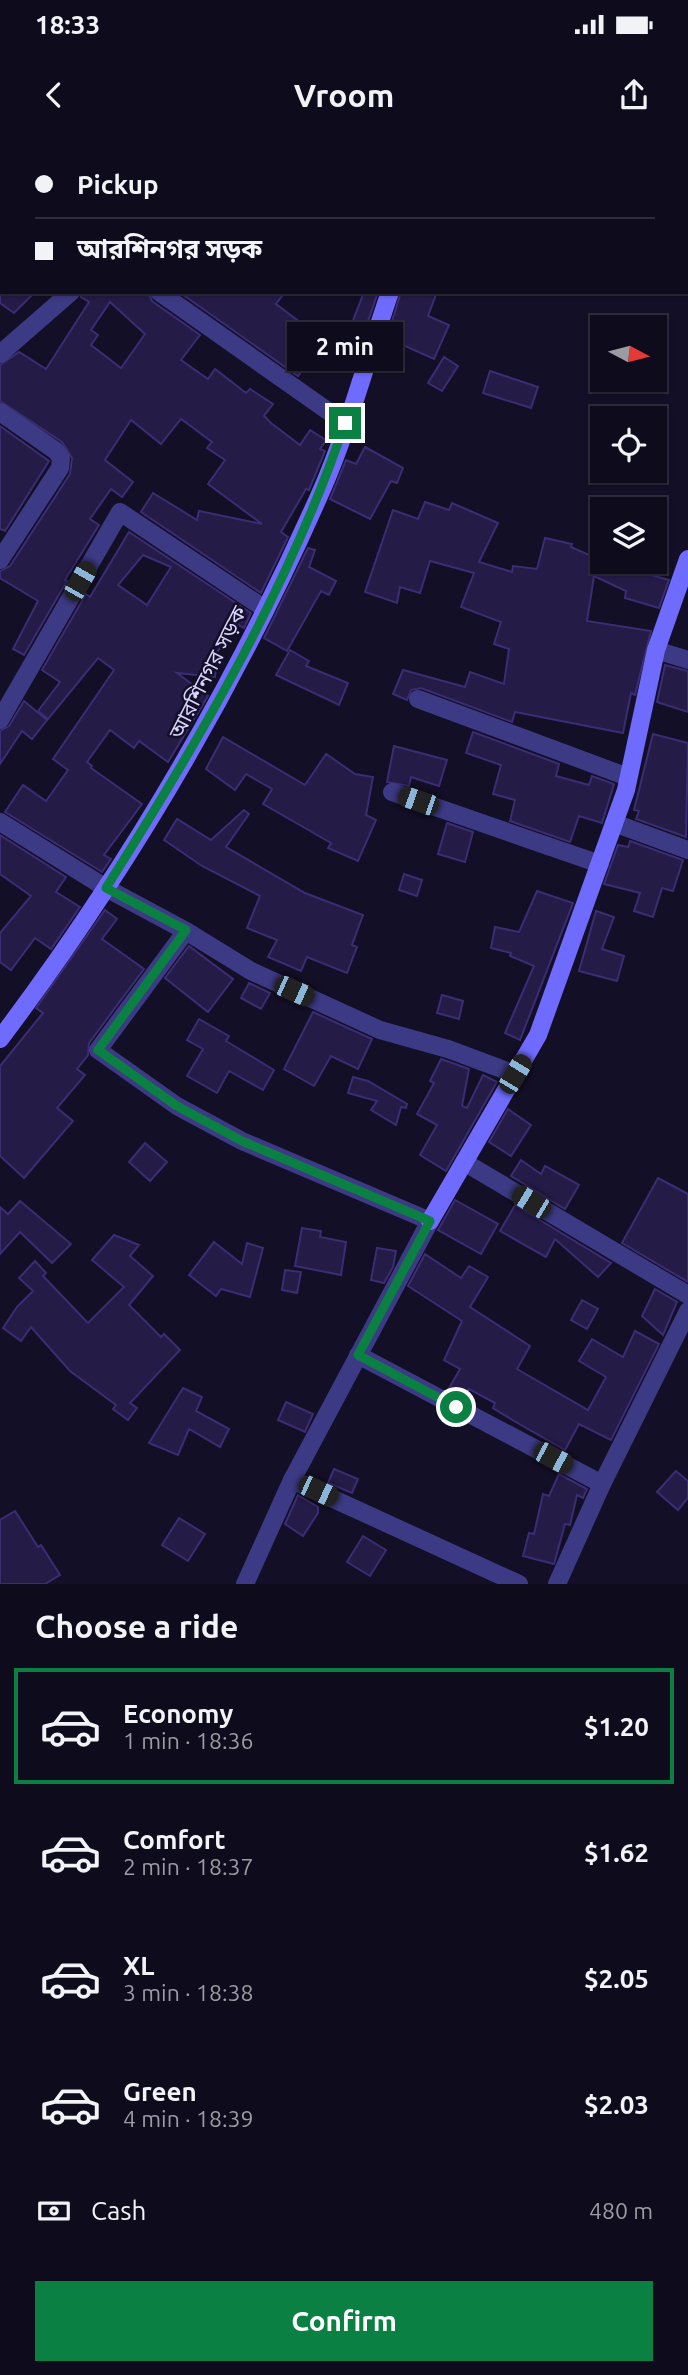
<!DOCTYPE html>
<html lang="en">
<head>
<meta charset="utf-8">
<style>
	body { margin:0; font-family:Ubuntu,"Noto Sans Bengali",sans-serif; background:#1c1929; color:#f1f3f6; height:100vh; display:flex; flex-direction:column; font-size:26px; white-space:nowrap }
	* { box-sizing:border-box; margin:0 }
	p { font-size:23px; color:#9b9ba3 }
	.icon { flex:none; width:38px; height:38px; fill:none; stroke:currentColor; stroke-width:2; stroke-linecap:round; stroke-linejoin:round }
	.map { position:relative; height:1444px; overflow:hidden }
	.details { display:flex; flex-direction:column; background:#0e0b1c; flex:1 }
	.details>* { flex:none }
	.banner { position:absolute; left:0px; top:0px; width:690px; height:154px; box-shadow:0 2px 5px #0004,0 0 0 2px #2e2b3b; display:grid; align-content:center; height:154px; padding:0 35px; background:#0e0b1c }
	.needle { width:46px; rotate:97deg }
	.fabs { position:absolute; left:590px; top:175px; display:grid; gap:14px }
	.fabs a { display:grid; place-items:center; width:77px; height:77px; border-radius:0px; background:#0e0b1c; box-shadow:0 2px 5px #0004,0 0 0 2px #2e2b3b; font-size:35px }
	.end { position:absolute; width:32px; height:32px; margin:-16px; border:9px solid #0b8043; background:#fff; box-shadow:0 0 0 4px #fff }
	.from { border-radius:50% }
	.bubble { position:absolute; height:49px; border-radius:0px; background:#0e0b1c; box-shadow:0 2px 5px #0004,0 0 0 2px #2e2b3b; font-size:23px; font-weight:600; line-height:49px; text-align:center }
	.car { position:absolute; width:21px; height:42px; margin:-21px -10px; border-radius:9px; box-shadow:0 0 5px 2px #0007; background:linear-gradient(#222 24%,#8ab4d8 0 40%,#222 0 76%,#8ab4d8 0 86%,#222 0) }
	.banner b { display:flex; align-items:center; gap:24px; height:66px; font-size:26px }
	.banner b+b { border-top:2px solid #2e2b3b }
	.banner i { width:18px; height:18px; background:#f1f3f6 }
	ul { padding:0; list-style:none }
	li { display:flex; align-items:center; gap:21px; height:116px; margin:0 14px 10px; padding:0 21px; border:4px solid transparent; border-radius:0px }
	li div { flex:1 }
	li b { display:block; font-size:26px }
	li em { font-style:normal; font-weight:600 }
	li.current { border-color:#0b8043 }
	li>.icon { width:63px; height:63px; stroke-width:1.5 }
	h2 { padding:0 35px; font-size:32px; line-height:84px }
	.pay { display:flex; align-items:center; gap:18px; height:77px; padding:0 35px; font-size:26px }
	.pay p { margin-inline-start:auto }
	.primary-button { display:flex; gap:14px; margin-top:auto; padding:14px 35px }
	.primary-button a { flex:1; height:80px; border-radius:0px; background:#0b8043; color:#fff; font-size:28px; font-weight:600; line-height:80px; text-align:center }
	.status { display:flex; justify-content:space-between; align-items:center; height:49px; padding:0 35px; background:#0e0b1c; direction:ltr }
	.status svg { height:19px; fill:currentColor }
	header { display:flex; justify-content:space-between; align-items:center; height:91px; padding:0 35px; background:#0e0b1c; font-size:32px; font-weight:600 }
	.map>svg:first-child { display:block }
	.building { fill:#241b47; stroke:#3b2d73; stroke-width:2; fill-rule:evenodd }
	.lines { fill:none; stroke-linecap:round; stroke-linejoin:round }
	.street { stroke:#3d3a85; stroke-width:18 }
	.secondary { stroke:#6f6bff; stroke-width:18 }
	.route { stroke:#0b8043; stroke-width:9 }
	.labels { text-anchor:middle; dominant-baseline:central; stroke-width:5; stroke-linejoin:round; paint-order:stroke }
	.street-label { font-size:21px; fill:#d9d4ff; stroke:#130f26 }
</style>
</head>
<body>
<div class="status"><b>18:33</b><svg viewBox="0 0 49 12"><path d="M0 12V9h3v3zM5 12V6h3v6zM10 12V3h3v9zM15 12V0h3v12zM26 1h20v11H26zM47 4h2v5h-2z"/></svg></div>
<header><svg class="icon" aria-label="back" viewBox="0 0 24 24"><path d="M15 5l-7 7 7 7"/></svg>Vroom<svg class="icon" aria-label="share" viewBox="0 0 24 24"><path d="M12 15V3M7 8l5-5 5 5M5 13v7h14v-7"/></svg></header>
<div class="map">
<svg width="688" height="1444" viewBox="0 0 688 1444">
	<rect width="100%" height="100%" fill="#130f26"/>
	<g class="building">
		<path d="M0 152H35L14 173 0 163Z"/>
		<path d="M82 152H148L152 161 200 195 181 220 208 239 215 229 246 253 250 249 273 264 264 276 271 283 300 305 310 290 326 300 320 309 325 311 309 350 306 349 281 392 288 397 261 453 141 372 153 353 197 380 199 371 262 384 208 344 225 320 207 308 212 302 181 279 161 304 131 280 105 320 133 342 122 357 111 349 90 379 99 385 65 440 67 441 24 515 13 509 38 461 0 438V431L10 426 70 334 72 318 62 302 0 261V225L19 212 46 229 89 162 81 157ZM110 162 145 194 121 228 91 205 98 195 91 190Z"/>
		<path d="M179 152H285L276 164 305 186 287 209 307 224 298 236Z"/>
		<path d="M364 152H378L364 193 341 224 337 222Z"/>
		<path d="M401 152H437L428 176 449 185 434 219 387 198Z"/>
		<path d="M444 217 458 226 442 251 428 243Z"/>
		<path d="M490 231 538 247 531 268 483 253Z"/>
		<path d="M0 286 49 321 5 391 0 389Z"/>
		<path d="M365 307 403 328 397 343 391 341 370 379 330 359 346 320 356 324Z"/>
		<path d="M425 362 449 370 452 363 498 383 479 422 512 432 513 426 537 429 545 398 572 404 571 407 631 434 632 430 669 440 659 468 625 458 626 451 594 436 587 481 651 491 635 555 631 553 623 593 515 572 512 582 421 548 411 550 407 560 393 554 403 530 465 547 470 532 504 544 509 509 494 504 501 482 461 467 474 433 430 421 420 453 400 447 397 463 365 452 393 370 418 379Z"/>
		<path d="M129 392 251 473 244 488 235 483 218 511 215 537 177 533 208 556 168 622 139 601 134 608 110 590 87 622 92 626 91 628 142 664 104 715 111 719 102 732 5 672 23 645 46 661 68 630 53 619 114 530 98 518 48 579 38 571 60 542 42 530 86 454 90 457ZM143 415 171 427 147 465 118 445Z"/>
		<path d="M308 408 315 410 309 427 336 441 329 455 321 451 287 511 264 498Z"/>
		<path d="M290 510 309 521 306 526 348 543 339 565 276 535Z"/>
		<path d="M665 525 688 531V572L657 562Z"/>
		<path d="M24 561 47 580 32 599 22 591 0 624V591L9 586Z"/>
		<path d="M473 592 559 624 556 636 589 645 592 636 614 644 602 683 579 676 570 702 510 681 515 660 493 654 501 625 466 613Z"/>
		<path d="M653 594 688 603 686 697 636 679 639 671 634 670Z"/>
		<path d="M223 597 305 645 326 614 355 634 373 637 366 675 376 680 358 721 328 708 331 703 263 664 272 649 246 634 235 650 206 629Z"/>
		<path d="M394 606 447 620 439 646 411 637 409 646 387 642Z"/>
		<path d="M244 670 249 674 226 707 305 753 363 775 352 805 357 807 347 833 307 817 301 831 268 817 277 800 247 788 260 756 202 726 164 700 177 679 211 700Z"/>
		<path d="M447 683 473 692 465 722 438 714Z"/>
		<path d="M0 695 66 737 56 752 80 767 51 809 35 798 11 830 0 822V793L31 756 0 734Z"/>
		<path d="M630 701 683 720 673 751 662 748 653 777 634 771 640 753 604 744 618 705 628 707Z"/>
		<path d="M404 734 422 740 417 756 399 750Z"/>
		<path d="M537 751 573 763 520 900 505 893 534 826 510 816 511 813 491 808 495 787 519 792Z"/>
		<path d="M105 770 117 779 102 799 144 829 89 903 88 915 77 929 85 935 57 968 73 981 24 1038 0 1016V926L43 873 36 868Z"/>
		<path d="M596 771 614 777 602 809 624 816 617 841 579 831Z"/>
		<path d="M189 806 233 839 208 872 165 838Z"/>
		<path d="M249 843 270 853 261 869 241 858Z"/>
		<path d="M442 855 463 861 459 879 437 873Z"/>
		<path d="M313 872 372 899 358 929 331 916 314 946 284 929Z"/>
		<path d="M199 879 229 896 226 901 274 930 263 950 229 931 217 953 187 936 203 909 187 900Z"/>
		<path d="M441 919 469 929 462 966 467 968 483 935 497 942 446 1031 420 1015 437 985 417 974 434 943 430 941Z"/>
		<path d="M353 937 368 941 407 964 406 968 401 967 396 985 371 970 377 961 348 953Z"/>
		<path d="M508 969 531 985 511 1016 489 1002Z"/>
		<path d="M145 1003 167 1022 150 1041 129 1022Z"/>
		<path d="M521 1020 541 1034 545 1026 579 1045 565 1069 511 1036Z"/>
		<path d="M658 1038 688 1054V1142L622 1103Z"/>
		<path d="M455 1060 498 1084 481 1114 438 1090Z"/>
		<path d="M20 1061 71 1104 52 1123 20 1092 0 1114V1067L8 1074Z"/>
		<path d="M515 1065 611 1123 598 1137 555 1099 546 1117 500 1091Z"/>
		<path d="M302 1088 321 1091 320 1097 346 1102 341 1135 295 1126Z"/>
		<path d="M114 1095 139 1105 130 1116 153 1136 129 1165 161 1197 164 1194 180 1210 130 1263 137 1268 128 1280 113 1269 116 1265 70 1231 31 1187 21 1201 3 1188 17 1167 33 1151 19 1138 35 1121 46 1133 43 1136 88 1183 124 1147 92 1120Z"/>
		<path d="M214 1102 242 1124 247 1103 263 1108 250 1157 221 1149 216 1156 189 1135Z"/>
		<path d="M377 1108 396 1111 393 1127 384 1143 371 1140Z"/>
		<path d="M425 1114 461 1138 469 1126 488 1137 470 1167 530 1206 517 1229 588 1270 606 1237 579 1221 592 1199 623 1217 635 1191 659 1204 611 1300 579 1284 565 1310 514 1281 493 1268 495 1263 469 1249 464 1258 448 1250 460 1229 444 1220 462 1181 408 1146Z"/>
		<path d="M285 1130 301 1132 297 1153 282 1150Z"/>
		<path d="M655 1149 677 1162 663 1195 642 1176Z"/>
		<path d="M582 1160 598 1169 587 1189 571 1180Z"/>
		<path d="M183 1248 202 1257 196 1271 229 1289 220 1307 189 1289 178 1315 149 1303Z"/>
		<path d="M286 1262 313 1274 305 1292 278 1280Z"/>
		<path d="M334 1329 358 1339 352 1353 328 1343Z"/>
		<path d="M676 1331 688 1341V1358L678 1370 657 1352Z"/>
		<path d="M559 1334 587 1349 583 1358 577 1355 570 1385 565 1384 554 1424 523 1416 529 1393 534 1394 543 1354 549 1356Z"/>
		<path d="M298 1355 318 1367V1373L303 1396 285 1384Z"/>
		<path d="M15 1371 38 1407 41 1405 60 1435 45 1444H0V1380Z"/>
		<path d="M179 1378 205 1394 188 1421 162 1405Z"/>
		<path d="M363 1396 386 1410 370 1436 347 1422Z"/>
	</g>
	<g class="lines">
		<g class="street">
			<path d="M17 2 18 0"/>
			<path d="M238 2 240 0"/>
			<path d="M0 26 2 23"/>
			<path d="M159 152 345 283"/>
			<path d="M0 214 71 152"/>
			<path d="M0 272 56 311 61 318 60 328 0 420"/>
			<path d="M656 510 688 520"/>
			<path d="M418 559 628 637"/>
			<path d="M0 580 120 372 265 469"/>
			<path d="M392 652 600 724"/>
			<path d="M0 682 106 748 186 791 251 831 380 890 448 909 515 934"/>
			<path d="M614 683 688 710"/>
			<path d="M186 791 98 910 177 966 242 1001 430 1081 292 1340 245 1444"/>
			<path d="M464 1022 688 1155"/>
			<path d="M358 1215 602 1344"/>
			<path d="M292 1340 519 1444"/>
			<path d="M557 1444 602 1344 688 1171"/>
		</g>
		<g class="secondary">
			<path d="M442 2V0"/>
			<path d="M0 899C129 728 237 543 323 347 349 287 368 215 390 152"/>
			<path d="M430 1081 538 895 626 650 656 510 688 419"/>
		</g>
	</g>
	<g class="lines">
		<path class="route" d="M345 283C289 448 199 601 106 748L186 790 98 910 177 966 242 1001 430 1081 358 1215 456 1267"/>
	</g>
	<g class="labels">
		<g class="street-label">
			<text transform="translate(207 532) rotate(-63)">আরশিনগর সড়ক</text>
		</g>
	</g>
</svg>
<div class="fabs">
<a><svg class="needle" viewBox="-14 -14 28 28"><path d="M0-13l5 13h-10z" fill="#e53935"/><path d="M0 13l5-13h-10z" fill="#9b9ba3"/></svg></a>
<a><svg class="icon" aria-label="locate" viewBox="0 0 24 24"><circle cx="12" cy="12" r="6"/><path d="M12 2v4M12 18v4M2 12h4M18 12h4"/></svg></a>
<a><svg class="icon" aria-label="layers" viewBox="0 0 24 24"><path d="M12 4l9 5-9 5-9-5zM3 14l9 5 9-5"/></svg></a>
</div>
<i class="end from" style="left:456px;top:1267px"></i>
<i class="end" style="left:345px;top:283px"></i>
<div class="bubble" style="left:287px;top:182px;width:116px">2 min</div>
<i class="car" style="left:80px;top:441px;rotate:30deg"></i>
<i class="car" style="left:418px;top:661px;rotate:289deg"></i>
<i class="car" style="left:294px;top:851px;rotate:114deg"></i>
<i class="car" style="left:515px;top:934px;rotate:31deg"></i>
<i class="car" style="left:531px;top:1062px;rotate:301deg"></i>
<i class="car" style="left:553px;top:1318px;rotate:118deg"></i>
<i class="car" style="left:318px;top:1351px;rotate:115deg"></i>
<div class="banner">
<b><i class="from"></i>Pickup</b>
<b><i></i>আরশিনগর সড়ক</b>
</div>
</div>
<section class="details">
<h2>Choose a ride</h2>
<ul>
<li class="current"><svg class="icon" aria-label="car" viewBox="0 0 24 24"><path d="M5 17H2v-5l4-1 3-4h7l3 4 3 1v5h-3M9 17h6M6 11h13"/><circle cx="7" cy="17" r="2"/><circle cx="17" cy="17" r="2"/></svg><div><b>Economy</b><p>1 min · 18:36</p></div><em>$1.20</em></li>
<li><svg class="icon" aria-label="car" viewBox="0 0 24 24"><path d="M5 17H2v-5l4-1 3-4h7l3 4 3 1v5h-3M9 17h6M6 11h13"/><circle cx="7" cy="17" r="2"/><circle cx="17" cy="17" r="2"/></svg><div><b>Comfort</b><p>2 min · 18:37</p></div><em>$1.62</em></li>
<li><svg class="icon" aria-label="car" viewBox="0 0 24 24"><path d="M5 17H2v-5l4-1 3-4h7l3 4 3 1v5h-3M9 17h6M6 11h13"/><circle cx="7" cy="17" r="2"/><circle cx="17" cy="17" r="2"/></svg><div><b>XL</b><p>3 min · 18:38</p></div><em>$2.05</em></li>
<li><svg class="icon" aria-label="car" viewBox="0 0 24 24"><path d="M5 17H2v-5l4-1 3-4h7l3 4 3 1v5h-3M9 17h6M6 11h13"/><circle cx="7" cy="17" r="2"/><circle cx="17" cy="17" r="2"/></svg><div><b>Green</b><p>4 min · 18:39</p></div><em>$2.03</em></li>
</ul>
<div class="pay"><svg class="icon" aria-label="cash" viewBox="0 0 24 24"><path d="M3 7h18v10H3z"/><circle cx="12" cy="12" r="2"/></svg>Cash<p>480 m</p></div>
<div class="primary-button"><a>Confirm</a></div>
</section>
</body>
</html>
